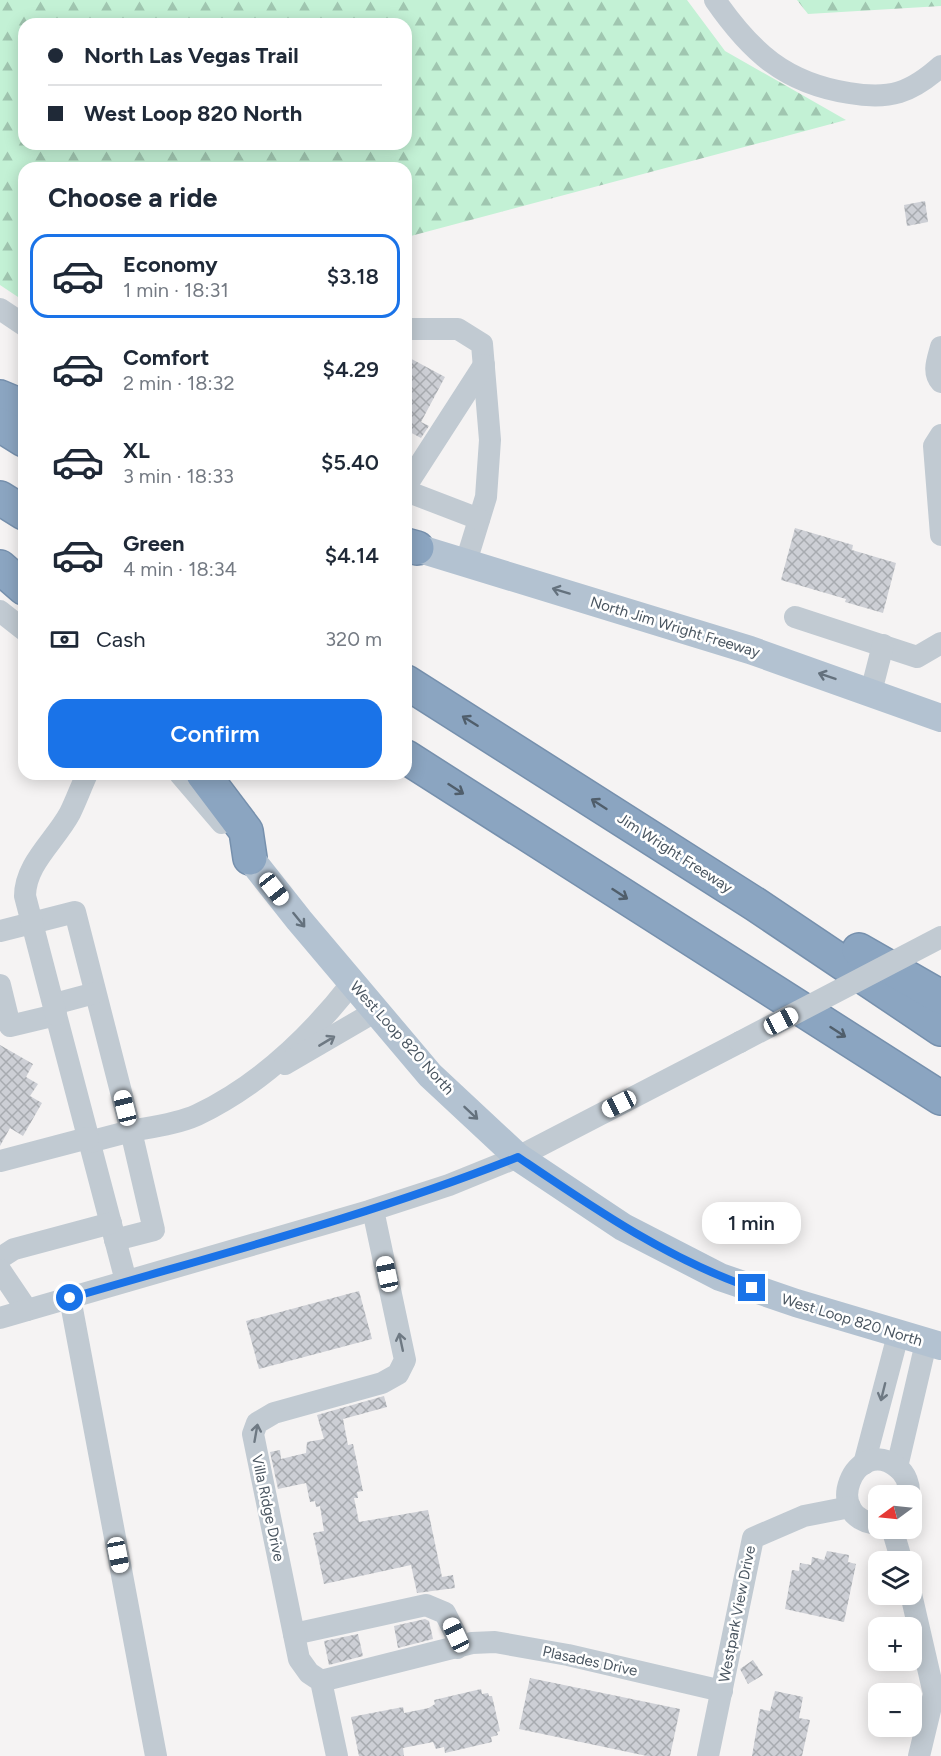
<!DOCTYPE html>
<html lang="en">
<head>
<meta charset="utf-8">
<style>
	body { margin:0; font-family:Figtree,sans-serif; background:#f6f6f7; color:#1f2937; height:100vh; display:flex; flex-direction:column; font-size:22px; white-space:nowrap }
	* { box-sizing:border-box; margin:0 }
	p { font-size:20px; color:#747a83 }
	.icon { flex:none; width:33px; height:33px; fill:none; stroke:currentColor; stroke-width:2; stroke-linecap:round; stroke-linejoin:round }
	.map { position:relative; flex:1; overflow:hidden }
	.panel { position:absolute; left:18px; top:162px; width:394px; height:618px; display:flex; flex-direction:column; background:#fff; border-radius:18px; box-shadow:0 3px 15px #0003 }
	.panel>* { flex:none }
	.top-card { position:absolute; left:18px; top:18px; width:394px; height:132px; border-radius:18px; box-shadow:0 3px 15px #0003; display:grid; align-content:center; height:132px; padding:0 30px; background:#fff }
	.needle { width:39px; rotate:255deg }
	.fabs { position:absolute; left:868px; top:1485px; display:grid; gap:12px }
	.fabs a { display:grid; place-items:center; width:54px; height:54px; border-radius:12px; background:#fff; box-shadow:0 3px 15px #0003; font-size:30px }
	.end { position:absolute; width:27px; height:27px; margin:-14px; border:8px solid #1a73e8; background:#fff; box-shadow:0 0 0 3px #fff }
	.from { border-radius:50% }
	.bubble { position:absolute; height:42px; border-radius:18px; background:#fff; box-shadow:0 3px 15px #0003; font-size:20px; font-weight:600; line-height:42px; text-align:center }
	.car { position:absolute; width:18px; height:36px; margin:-18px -9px; border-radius:8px; box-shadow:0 0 4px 2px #0007; background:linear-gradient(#fff 24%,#345 0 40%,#fff 0 76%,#345 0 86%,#fff 0) }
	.top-card b { display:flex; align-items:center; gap:21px; height:57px; font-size:22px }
	.top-card b+b { border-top:2px solid #e0e1e3 }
	.top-card i { width:15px; height:15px; background:#1f2937 }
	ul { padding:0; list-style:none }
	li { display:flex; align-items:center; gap:18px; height:84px; margin:0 12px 9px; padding:0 18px; border:3px solid transparent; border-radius:18px }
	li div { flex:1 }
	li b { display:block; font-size:22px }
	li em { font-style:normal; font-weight:600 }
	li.selected { border-color:#1a73e8 }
	li>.icon { width:54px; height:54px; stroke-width:1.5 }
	h2 { padding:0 30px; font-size:27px; line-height:72px }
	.pay { display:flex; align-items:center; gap:15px; height:66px; padding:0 30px; font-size:22px }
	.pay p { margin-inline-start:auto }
	.cta { display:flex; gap:12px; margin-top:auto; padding:12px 30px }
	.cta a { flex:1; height:69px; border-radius:18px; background:#1a73e8; color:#fff; font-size:24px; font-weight:600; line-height:69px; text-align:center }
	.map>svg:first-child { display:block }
	.forest { fill:url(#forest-firs); fill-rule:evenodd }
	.building { fill:url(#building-cross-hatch) }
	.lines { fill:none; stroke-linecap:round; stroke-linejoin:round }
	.highway-casing { stroke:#7690ad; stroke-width:36 }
	.minor { stroke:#c1cad2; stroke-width:22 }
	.major { stroke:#b3c2d1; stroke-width:28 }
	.highway { stroke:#8ba5c1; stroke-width:33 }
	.minor-bridge { stroke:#c1cad2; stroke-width:22 }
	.oneway { stroke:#64717d }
	.oneway2 { stroke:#505e6b }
	.oneway3 { stroke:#6e7983 }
	.route { stroke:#1a73e8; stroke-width:8 }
	.labels { text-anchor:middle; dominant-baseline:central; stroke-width:5; stroke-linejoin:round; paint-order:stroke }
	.street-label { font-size:15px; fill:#4a5661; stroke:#fff }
</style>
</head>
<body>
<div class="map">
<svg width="941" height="1756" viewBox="0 0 941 1756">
	<defs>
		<pattern id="forest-firs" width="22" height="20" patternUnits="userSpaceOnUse" patternTransform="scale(1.5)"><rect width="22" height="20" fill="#c3f1d5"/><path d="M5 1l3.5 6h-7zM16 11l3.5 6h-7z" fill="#a0c6b0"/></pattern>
		<pattern id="building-cross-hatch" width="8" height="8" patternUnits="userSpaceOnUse" patternTransform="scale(1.5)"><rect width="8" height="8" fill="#cdcfd5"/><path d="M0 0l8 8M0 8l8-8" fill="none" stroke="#a8abb0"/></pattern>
	</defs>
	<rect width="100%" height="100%" fill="#f5f3f3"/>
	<g class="forest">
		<path d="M0 0H687L725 51 846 120 407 237 406 168H24V301L0 285ZM24 24H406V144H24Z"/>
		<path d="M797 0H941V6L808 14Z"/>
	</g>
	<g class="building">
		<path d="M925 201 928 222 907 226 904 205Z"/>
		<path d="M406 356 445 377 421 422 429 426 421 438 406 430Z"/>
		<path d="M795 528 853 545 852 550 896 563 883 613 845 602 846 599 781 580Z"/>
		<path d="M0 1045 33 1064 26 1077 38 1084 30 1096 42 1103 23 1136 10 1128 0 1146Z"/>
		<path d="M359 1291 372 1339 259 1369 246 1321Z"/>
		<path d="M384 1396 387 1407 343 1419 348 1445 353 1444 363 1491 357 1492 358 1498H354L359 1522 428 1510 442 1577 453 1575 455 1588 417 1593 411 1565 324 1584 313 1533 324 1531 320 1506 316 1507 315 1501 310 1502 306 1483 278 1489 270 1452 280 1450 281 1459 306 1453 307 1442 324 1439 317 1415Z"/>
		<path d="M827 1551 849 1555 848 1562 856 1564 844 1622 785 1609 792 1570 799 1571 800 1563 811 1565 812 1557 824 1560Z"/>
		<path d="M425 1619 429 1621 433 1639 398 1648 394 1626Z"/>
		<path d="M358 1634 363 1656 329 1665 324 1641Z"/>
		<path d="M753 1660 763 1675 748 1684 740 1669Z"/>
		<path d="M530 1678 680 1709 670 1756H647L519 1729Z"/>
		<path d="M481 1689 482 1694 488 1693 489 1696H492L500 1731 497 1732 498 1735 491 1737 492 1742 445 1753 444 1747 436 1749 433 1742 403 1748 404 1756H359L351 1717 403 1707 404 1713 429 1708 435 1704 434 1700Z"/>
		<path d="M775 1691 803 1697 799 1718 810 1720 802 1756H752L760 1709 770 1711Z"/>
	</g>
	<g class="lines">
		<defs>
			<g id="highway">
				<path d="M0 397 24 407"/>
				<path d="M0 425 24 440"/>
				<path d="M0 498 24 513"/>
				<path d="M406 545 417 548"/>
				<path d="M0 567 24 588"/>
				<path d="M406 682 755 904 941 1029"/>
				<path d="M406 757 941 1098"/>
				<path d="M203 774 246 831 250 858"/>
				<path d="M859 950 941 997"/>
			</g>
		</defs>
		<use href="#highway" class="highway-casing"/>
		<g class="minor">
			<path d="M715 0C751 52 785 83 849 93 890 100 911 93 941 66"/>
			<path d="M0 309 24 325"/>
			<path d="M406 329H458L482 344 490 440 486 497 466 562"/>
			<path d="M941 347C938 359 932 372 941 382"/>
			<path d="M941 435 934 446 941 535"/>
			<path d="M406 486 484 365"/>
			<path d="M406 491 479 519"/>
			<path d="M0 611 24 630"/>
			<path d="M795 617 917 657 941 643"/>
			<path d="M871 692 883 645"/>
			<path d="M180 774 222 823"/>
			<path d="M0 931 75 912 131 1131C152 1127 177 1124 197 1115 260 1085 310 1037 352 983"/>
			<path d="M0 985 10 1026 56 1015 126 1281"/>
			<path d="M54 1004 95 993"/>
			<path d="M56 1015 25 896C25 864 55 841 70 813 76 801 81 787 87 774"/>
			<path d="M285 1064 376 1011"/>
			<path d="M89 1142 131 1131 154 1230 115 1240"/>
			<path d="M0 1161 88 1138"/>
			<path d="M0 1258 14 1249 111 1223"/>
			<path d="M0 1270 27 1310"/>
			<path d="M70 1298 156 1756"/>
			<path d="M0 1318 369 1211 449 1185 518 1157 740 1042"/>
			<path d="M864 1464 898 1335"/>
			<path d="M897 1467 926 1343"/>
			<path d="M879 1524C819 1520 855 1434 897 1467 906 1474 910 1485 909 1496"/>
			<path d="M892 1528 902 1562"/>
			<path d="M911 1594 934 1694 919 1756"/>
			<path d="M294 1634 426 1605 445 1613 456 1635 457 1648"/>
			<path d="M321 1681 472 1643 495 1642 568 1655 722 1691"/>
			<path d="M337 1756 321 1681 309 1673 299 1659 253 1434 257 1423 274 1413 382 1383 398 1374 405 1360 373 1210"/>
			<path d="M708 1756 753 1538 804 1516 850 1507"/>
		</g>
		<g class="major">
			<path d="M417 548 750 650 941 718"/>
			<path d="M250 858 299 920 430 1075 518 1157 623 1227 720 1277 796 1303 941 1346"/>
		</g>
		<use href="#highway" class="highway"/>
		<path class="minor-bridge" d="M740 1042 941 937"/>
	</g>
	<defs><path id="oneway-shaft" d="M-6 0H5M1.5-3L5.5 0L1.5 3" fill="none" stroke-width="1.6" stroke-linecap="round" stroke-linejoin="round" transform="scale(1.5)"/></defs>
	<g class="oneway">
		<use href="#oneway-shaft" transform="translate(561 591) rotate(-163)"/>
		<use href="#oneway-shaft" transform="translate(827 676) rotate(-161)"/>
		<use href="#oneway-shaft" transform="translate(299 920) rotate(51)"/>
		<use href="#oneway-shaft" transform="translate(471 1113) rotate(43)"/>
	</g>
	<g class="oneway2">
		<use href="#oneway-shaft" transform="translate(470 721) rotate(-148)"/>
		<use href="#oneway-shaft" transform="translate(456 789) rotate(33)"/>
		<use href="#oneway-shaft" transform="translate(599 804) rotate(-147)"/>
		<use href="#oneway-shaft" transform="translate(620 894) rotate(33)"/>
		<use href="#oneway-shaft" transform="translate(838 1032) rotate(33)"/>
	</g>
	<g class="oneway3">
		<use href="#oneway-shaft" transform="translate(327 1041) rotate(-31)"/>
		<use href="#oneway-shaft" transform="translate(401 1342) rotate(-102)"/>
		<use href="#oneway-shaft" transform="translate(883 1392) rotate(104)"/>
		<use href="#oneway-shaft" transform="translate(256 1433) rotate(-80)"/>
	</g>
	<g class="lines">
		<path class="route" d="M70 1298C220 1254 372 1215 518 1157 592 1207 667 1259 752 1288"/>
	</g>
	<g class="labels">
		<g class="street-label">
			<text transform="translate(675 627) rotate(17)">North Jim Wright Freeway</text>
			<text transform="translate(675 853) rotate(33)">Jim Wright Freeway</text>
			<text transform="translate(402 1038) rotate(48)">West Loop 820 North</text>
			<text transform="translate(852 1320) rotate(17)">West Loop 820 North</text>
			<text transform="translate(268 1508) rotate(78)">Villa Ridge Drive</text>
			<text transform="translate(737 1614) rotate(-79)">Westpark View Drive</text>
			<text transform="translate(590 1661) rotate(12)">Plasades Drive</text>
		</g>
	</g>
</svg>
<div class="fabs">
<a><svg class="needle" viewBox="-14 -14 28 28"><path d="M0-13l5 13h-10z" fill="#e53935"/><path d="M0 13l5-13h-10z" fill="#747a83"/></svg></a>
<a><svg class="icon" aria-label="layers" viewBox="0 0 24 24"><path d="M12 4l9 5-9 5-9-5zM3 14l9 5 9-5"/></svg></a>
<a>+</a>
<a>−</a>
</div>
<i class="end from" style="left:70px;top:1298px"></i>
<i class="end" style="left:752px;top:1288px"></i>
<div class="bubble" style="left:702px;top:1202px;width:99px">1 min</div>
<i class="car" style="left:274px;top:889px;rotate:142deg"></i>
<i class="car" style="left:781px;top:1021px;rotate:62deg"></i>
<i class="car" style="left:619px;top:1104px;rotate:243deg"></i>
<i class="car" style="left:125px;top:1108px;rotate:346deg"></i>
<i class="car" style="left:387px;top:1274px;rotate:348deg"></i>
<i class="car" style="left:118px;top:1555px;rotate:169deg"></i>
<i class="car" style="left:456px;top:1635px;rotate:335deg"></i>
<div class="top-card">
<b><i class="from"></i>North Las Vegas Trail</b>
<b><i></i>West Loop 820 North</b>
</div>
<section class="panel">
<h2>Choose a ride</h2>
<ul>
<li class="selected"><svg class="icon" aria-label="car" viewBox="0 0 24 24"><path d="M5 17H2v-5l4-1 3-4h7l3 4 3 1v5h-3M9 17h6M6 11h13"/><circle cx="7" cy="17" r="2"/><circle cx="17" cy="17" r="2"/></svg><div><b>Economy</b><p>1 min · 18:31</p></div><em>$3.18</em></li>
<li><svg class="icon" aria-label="car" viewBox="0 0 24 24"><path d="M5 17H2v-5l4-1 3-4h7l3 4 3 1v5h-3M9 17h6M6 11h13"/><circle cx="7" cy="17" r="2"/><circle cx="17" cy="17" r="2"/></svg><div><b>Comfort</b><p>2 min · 18:32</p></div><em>$4.29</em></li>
<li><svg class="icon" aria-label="car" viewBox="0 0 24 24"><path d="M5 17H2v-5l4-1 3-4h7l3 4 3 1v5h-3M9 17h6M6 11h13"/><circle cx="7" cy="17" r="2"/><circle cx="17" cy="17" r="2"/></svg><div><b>XL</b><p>3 min · 18:33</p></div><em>$5.40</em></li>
<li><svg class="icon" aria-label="car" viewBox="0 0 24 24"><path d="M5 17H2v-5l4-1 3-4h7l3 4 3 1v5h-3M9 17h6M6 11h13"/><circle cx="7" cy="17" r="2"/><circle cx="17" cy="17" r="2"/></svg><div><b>Green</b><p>4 min · 18:34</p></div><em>$4.14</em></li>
</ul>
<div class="pay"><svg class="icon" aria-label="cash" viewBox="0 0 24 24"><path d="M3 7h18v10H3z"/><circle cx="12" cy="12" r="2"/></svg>Cash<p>320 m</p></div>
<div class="cta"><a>Confirm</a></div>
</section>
</div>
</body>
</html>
